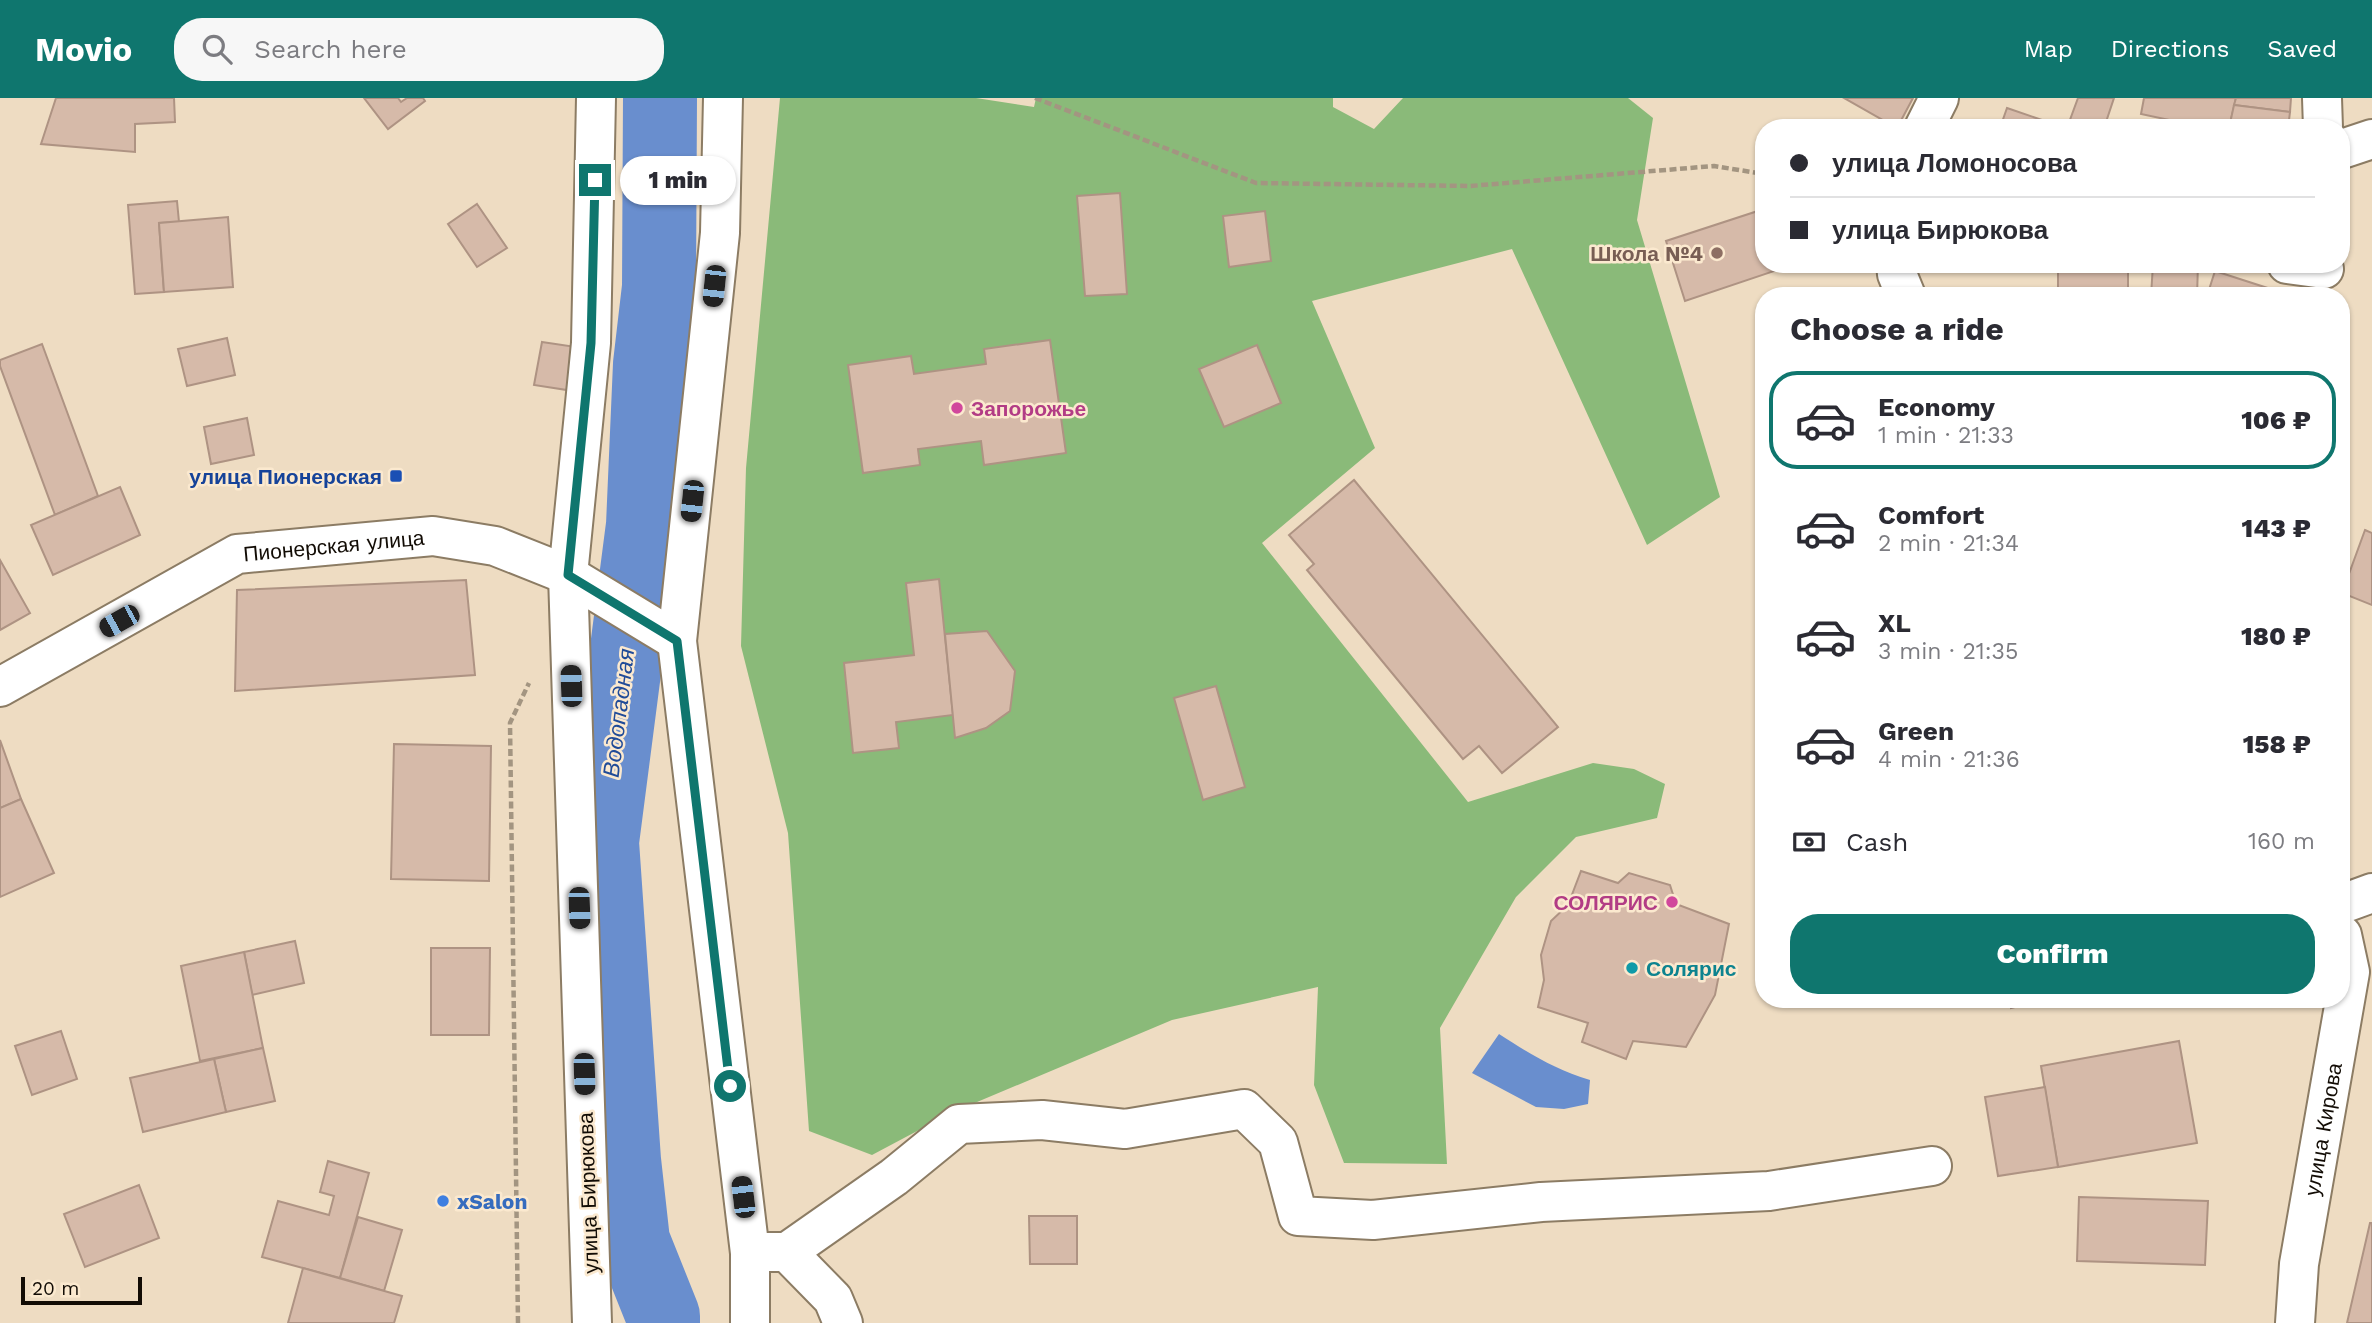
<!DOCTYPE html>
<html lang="en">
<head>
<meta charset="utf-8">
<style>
	body { margin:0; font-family:"Work Sans",sans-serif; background:#f7f7f7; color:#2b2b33; height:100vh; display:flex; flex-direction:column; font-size:26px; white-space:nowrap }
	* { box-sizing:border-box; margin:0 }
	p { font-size:23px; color:#7c7c81 }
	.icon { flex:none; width:38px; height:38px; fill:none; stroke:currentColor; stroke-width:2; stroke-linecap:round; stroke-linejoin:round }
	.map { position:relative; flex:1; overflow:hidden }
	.side { position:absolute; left:1755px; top:189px; width:595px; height:721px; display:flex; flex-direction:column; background:#fff; border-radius:28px; box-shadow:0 2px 5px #0004 }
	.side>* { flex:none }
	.guide { position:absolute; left:1755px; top:21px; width:595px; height:154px; border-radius:28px; box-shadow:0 2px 5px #0004; display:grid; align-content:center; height:154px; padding:0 35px; background:#fff }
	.scale { position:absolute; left:21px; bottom:18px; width:121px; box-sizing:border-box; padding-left:7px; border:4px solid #120c05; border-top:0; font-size:19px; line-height:24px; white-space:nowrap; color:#120c05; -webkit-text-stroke:5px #fbe9cf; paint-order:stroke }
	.end { position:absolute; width:32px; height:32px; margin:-16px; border:9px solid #0f766e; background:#fff; box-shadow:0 0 0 4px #fff }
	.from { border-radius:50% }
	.bubble { position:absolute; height:49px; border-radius:24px; background:#fff; box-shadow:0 2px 5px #0004; font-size:23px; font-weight:800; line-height:49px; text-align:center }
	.car { position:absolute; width:21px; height:42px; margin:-21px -10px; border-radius:9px; box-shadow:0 0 5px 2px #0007; background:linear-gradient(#222 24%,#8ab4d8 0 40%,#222 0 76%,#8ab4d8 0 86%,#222 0) }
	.guide b { display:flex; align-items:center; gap:24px; height:66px; font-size:26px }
	.guide b+b { border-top:2px solid #e1e1e2 }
	.guide i { width:18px; height:18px; background:#2b2b33 }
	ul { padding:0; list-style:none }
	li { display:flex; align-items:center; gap:21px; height:98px; margin:0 14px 10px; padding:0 21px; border:4px solid transparent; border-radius:28px }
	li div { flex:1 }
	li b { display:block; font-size:26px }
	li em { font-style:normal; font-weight:800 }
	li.active { border-color:#0f766e }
	li>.icon { width:63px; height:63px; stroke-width:1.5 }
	h2 { padding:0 35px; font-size:32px; line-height:84px }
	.pay { display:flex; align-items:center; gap:18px; height:77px; padding:0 35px; font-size:26px }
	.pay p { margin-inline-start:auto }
	.button { display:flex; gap:14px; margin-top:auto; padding:14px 35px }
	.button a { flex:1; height:80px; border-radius:28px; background:#0f766e; color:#fff; font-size:28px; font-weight:800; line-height:80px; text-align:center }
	header { display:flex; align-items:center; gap:42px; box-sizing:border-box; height:98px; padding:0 35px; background:#0f766e; color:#fff }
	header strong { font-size:33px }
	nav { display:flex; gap:38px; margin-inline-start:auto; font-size:24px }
	.search { width:490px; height:63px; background:#f7f7f7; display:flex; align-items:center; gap:18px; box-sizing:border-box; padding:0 24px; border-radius:28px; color:#7c7c81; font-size:26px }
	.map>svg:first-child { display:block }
	.forest { fill:#8aba79 }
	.water { fill:#698ece }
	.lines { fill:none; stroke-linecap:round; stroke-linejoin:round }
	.river { stroke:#698ece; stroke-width:74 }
	.building { fill:#d6baa9; stroke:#ae9383; stroke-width:2 }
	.minor-casing { stroke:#8c7c64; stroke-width:42 }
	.major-casing { stroke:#8c7c64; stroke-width:42 }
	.path { stroke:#a39581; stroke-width:4.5; stroke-dasharray:7 3.5; stroke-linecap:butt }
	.minor { stroke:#fff; stroke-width:38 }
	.major { stroke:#fff; stroke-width:38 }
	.route { stroke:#0f766e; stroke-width:9 }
	.education-dot { fill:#8d6e63; stroke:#fbe9cf; stroke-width:2.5 }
	.hotel-dot { fill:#d1479c; stroke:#fbe9cf; stroke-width:2.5 }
	.transit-dot { fill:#1a4fb4; stroke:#fbe9cf; stroke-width:2.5 }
	.culture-dot { fill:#0f9aa8; stroke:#fbe9cf; stroke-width:2.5 }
	.shop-dot { fill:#3f7fe0; stroke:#fbe9cf; stroke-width:2.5 }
	.labels { text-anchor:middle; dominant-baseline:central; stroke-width:5; stroke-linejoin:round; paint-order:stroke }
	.education-label { font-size:21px; font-weight:bold; fill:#785e54; stroke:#fbe9cf; text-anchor:end }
	.hotel-label { font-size:21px; font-weight:bold; fill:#b23c85; stroke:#fbe9cf; text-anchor:start }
	.transit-label { font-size:21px; font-weight:bold; fill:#164399; stroke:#fbe9cf; text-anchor:end }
	.street-label { font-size:21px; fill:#120c05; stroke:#fbe9cf }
	.culture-label { font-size:21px; font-weight:bold; fill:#0d838f; stroke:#fbe9cf; text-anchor:start }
	.shop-label { font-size:21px; font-weight:bold; fill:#366cbe; stroke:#fbe9cf; text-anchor:start }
	.water-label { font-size:23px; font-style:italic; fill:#204b98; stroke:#fbe9cf }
</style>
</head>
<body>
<header>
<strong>Movio</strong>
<div class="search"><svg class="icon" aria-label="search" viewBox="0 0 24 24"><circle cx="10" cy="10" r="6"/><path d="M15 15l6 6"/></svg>Search here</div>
<nav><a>Map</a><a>Directions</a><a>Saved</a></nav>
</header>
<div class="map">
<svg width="2372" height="1225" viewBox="0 0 2372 1225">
	<rect width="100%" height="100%" fill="#eedcc2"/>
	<path class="forest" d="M780 0H976L1034 9 1036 0H1333V9L1374 31 1403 0H1628L1653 20 1637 122 1720 399 1647 447 1512 151 1312 203 1375 350 1262 445 1468 704 1593 665 1634 671 1665 686 1657 720 1576 739 1516 799 1440 930 1447 1066 1344 1065 1314 987 1318 889 1172 922 951 1015 872 1057 809 1033 788 735 741 548 746 370Z"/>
	<path class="water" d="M1499 936C1530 956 1554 971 1590 982L1588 1006 1564 1011 1536 1009 1472 975Z"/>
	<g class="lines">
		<path class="river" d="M660 0 659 189 650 266 643 427 602 744 624 1062 633 1143 663 1218V1225"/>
	</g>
	<g class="building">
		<path d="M56 0H174L175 24 135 26V54L41 46Z"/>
		<path d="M364 0H398L401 4 407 0H423L425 3 388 31Z"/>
		<path d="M1844 0H1913L1897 30Z"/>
		<path d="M2078 0H2114L2104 30H2067Z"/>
		<path d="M2144 0H2236L2229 30H2207L2141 16Z"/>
		<path d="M2236 0H2291L2290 14 2234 7Z"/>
		<path d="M2234 7 2290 14 2288 30H2229Z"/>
		<path d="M2007 10 2065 30H2000Z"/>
		<path d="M1120 95 1127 196 1085 198 1077 98Z"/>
		<path d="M177 103 179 124 159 125 164 194 135 196 128 107Z"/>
		<path d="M477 106 507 150 477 169 448 126Z"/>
		<path d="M1764 111V166H1795L1685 203 1666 143Z"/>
		<path d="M1265 113 1271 163 1229 169 1223 118Z"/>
		<path d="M228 119 233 189 164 194 159 125Z"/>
		<rect x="2058" y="166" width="70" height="32"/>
		<path d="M2153 166H2198L2197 198H2151Z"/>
		<path d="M2215 173 2280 194 2279 198H2207Z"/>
		<path d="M227 240 235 277 187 288 178 251Z"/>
		<path d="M1050 242 1066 355 984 367 981 343 918 351 920 367 863 375 848 267 911 258 914 276 986 266 984 251Z"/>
		<path d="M542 244 576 249 567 292 534 287Z"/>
		<path d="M42 246 98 398 55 417 0 268V262Z"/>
		<path d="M1257 247 1281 305 1224 329 1199 271Z"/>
		<path d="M247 320 254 357 211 366 204 329Z"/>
		<path d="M1354 382 1558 629 1502 675 1479 648 1463 661 1307 472 1314 466 1289 437Z"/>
		<path d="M120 389 140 437 53 477 31 427Z"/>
		<path d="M2365 432 2372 435V507L2342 495Z"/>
		<path d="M0 462 30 515 0 532Z"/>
		<path d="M939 481 953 617 896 624 899 650 853 655 844 565 914 557 906 485Z"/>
		<path d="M466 482 475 577 235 593 237 492Z"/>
		<path d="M987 533 1015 573 1010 613 986 630 955 640 945 536Z"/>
		<path d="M1216 588 1245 689 1203 702 1174 600Z"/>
		<path d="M0 642 21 701 0 710Z"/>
		<path d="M394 646 491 648 489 783 391 781Z"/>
		<path d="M21 701 54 775 0 799V710Z"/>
		<path d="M1581 773 1618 785 1629 775 1670 787 1676 806 1729 826 1715 897 1686 949 1633 943 1626 961 1582 944 1588 925 1538 909 1544 882 1541 857 1551 823 1568 807Z"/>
		<path d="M295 843 304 885 252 897 244 854Z"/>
		<path d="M431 850H490L489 937H431Z"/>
		<path d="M244 854 263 950 200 963 181 868Z"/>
		<path d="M2009 901H2047L2011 910Z"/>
		<path d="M61 933 77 981 32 997 15 948Z"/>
		<path d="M2179 943 2197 1045 2058 1069 2041 968Z"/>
		<path d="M263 950 275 1003 226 1014 214 961Z"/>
		<path d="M214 961 226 1014 143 1034 130 980Z"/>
		<path d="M2045 989 2058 1069 1998 1078 1985 999Z"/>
		<path d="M328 1063 369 1075 340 1180 262 1159 278 1103 329 1117 334 1098 320 1094Z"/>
		<path d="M139 1087 159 1140 85 1169 64 1116Z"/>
		<path d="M2079 1099 2208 1103 2205 1167 2077 1163Z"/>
		<path d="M1029 1118H1077V1166H1030Z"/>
		<path d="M358 1119 402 1132 384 1193 340 1180Z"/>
		<path d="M2370 1125H2372V1225H2347Z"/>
		<path d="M303 1170 402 1198 394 1225H288Z"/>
	</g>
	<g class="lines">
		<defs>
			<g id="minor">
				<path d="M2322 0 2323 30"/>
				<path d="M2342 51 2372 41"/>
				<path d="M2287 166 2324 171"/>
				<path d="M2342 806 2372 795"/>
				<path d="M762 1154H787L833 1201 843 1225"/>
				<path d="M787 1154 894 1079 959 1026 1042 1022 1125 1031 1244 1011 1278 1044 1298 1118 1373 1122 1541 1104 1769 1093 1932 1068"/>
				<path d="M592 1225 568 477 591 245 596 0"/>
			</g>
			<g id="major">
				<path d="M723 0 720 135 677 543 750 1155V1225"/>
				<path d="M1924 30 1939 0"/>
				<path d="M1896 166 1897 176 1906 198"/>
				<path id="s1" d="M0 589 237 456 433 438 495 448 568 477 677 543"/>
				<path id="s2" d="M2295 1225 2299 1166 2350 874 2342 837"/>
			</g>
		</defs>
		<use href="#minor" class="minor-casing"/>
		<use href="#major" class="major-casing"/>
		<g class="path">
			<path d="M1035 0 1256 85 1470 88 1714 68 1764 76"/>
			<path d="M518 1225 510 625 529 585"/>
		</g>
		<use href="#minor" class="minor"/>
		<use href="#major" class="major"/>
	</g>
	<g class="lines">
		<path class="route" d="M595 82 591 245 568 477 677 543 730 988"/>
	</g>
	<circle class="education-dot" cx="1717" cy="155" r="7"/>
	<g class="hotel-dot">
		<circle cx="957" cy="310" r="7"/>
		<circle cx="1672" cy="804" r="7"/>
	</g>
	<rect class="transit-dot" x="389" y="371" width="14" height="14" rx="3.5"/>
	<circle class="culture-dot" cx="1632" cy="870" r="7"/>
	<circle class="shop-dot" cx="443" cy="1103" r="7"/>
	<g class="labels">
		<g class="education-label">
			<text x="1703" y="155">Школа №4</text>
		</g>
		<g class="hotel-label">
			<text x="971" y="310">Запорожье</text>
			<text x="1658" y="804" text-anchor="end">СОЛЯРИС</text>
		</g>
		<g class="transit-label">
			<text x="382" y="378">улица Пионерская</text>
		</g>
		<g class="street-label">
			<text stroke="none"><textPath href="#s1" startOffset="369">Пионерская улица</textPath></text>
			<text stroke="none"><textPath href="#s2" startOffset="196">улица Кирова</textPath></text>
			<text transform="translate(588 1095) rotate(-92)">улица Бирюкова</text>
		</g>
		<g class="culture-label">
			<text x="1646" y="870">Солярис</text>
		</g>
		<g class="shop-label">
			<text x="457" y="1103">xSalon</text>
		</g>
		<g class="water-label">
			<text transform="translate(619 615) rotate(-83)">Водопадная</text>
		</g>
	</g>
</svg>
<div class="scale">20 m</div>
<i class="end from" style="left:730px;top:988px"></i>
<i class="end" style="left:595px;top:82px"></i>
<div class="bubble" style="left:620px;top:58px;width:116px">1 min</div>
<i class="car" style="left:714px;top:188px;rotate:186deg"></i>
<i class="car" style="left:692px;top:403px;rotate:186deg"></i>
<i class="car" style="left:119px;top:523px;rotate:241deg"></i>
<i class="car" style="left:571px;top:588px;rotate:358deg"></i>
<i class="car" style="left:579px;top:810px;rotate:178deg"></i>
<i class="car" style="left:584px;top:976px;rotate:178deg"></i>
<i class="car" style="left:743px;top:1099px;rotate:353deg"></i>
<div class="guide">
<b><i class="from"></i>улица Ломоносова</b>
<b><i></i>улица Бирюкова</b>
</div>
<section class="side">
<h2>Choose a ride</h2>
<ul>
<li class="active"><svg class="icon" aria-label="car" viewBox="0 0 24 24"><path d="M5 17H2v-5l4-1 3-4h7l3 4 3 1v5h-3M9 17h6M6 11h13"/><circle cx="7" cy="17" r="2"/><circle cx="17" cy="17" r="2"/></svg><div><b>Economy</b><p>1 min · 21:33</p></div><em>106 ₽</em></li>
<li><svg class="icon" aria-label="car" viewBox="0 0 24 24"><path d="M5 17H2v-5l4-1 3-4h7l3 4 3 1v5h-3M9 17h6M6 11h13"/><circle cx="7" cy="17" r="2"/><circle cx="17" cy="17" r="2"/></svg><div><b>Comfort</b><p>2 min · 21:34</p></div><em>143 ₽</em></li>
<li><svg class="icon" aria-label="car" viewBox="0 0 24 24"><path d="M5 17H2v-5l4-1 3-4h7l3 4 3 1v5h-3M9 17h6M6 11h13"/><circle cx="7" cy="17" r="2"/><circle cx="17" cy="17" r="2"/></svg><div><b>XL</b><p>3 min · 21:35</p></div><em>180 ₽</em></li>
<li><svg class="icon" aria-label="car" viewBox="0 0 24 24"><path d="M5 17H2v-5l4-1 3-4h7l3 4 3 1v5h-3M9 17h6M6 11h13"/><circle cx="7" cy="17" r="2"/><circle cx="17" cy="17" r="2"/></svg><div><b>Green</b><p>4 min · 21:36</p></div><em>158 ₽</em></li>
</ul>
<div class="pay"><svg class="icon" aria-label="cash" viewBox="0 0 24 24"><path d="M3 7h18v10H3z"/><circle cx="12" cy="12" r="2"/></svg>Cash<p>160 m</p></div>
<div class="button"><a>Confirm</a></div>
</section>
</div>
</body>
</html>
